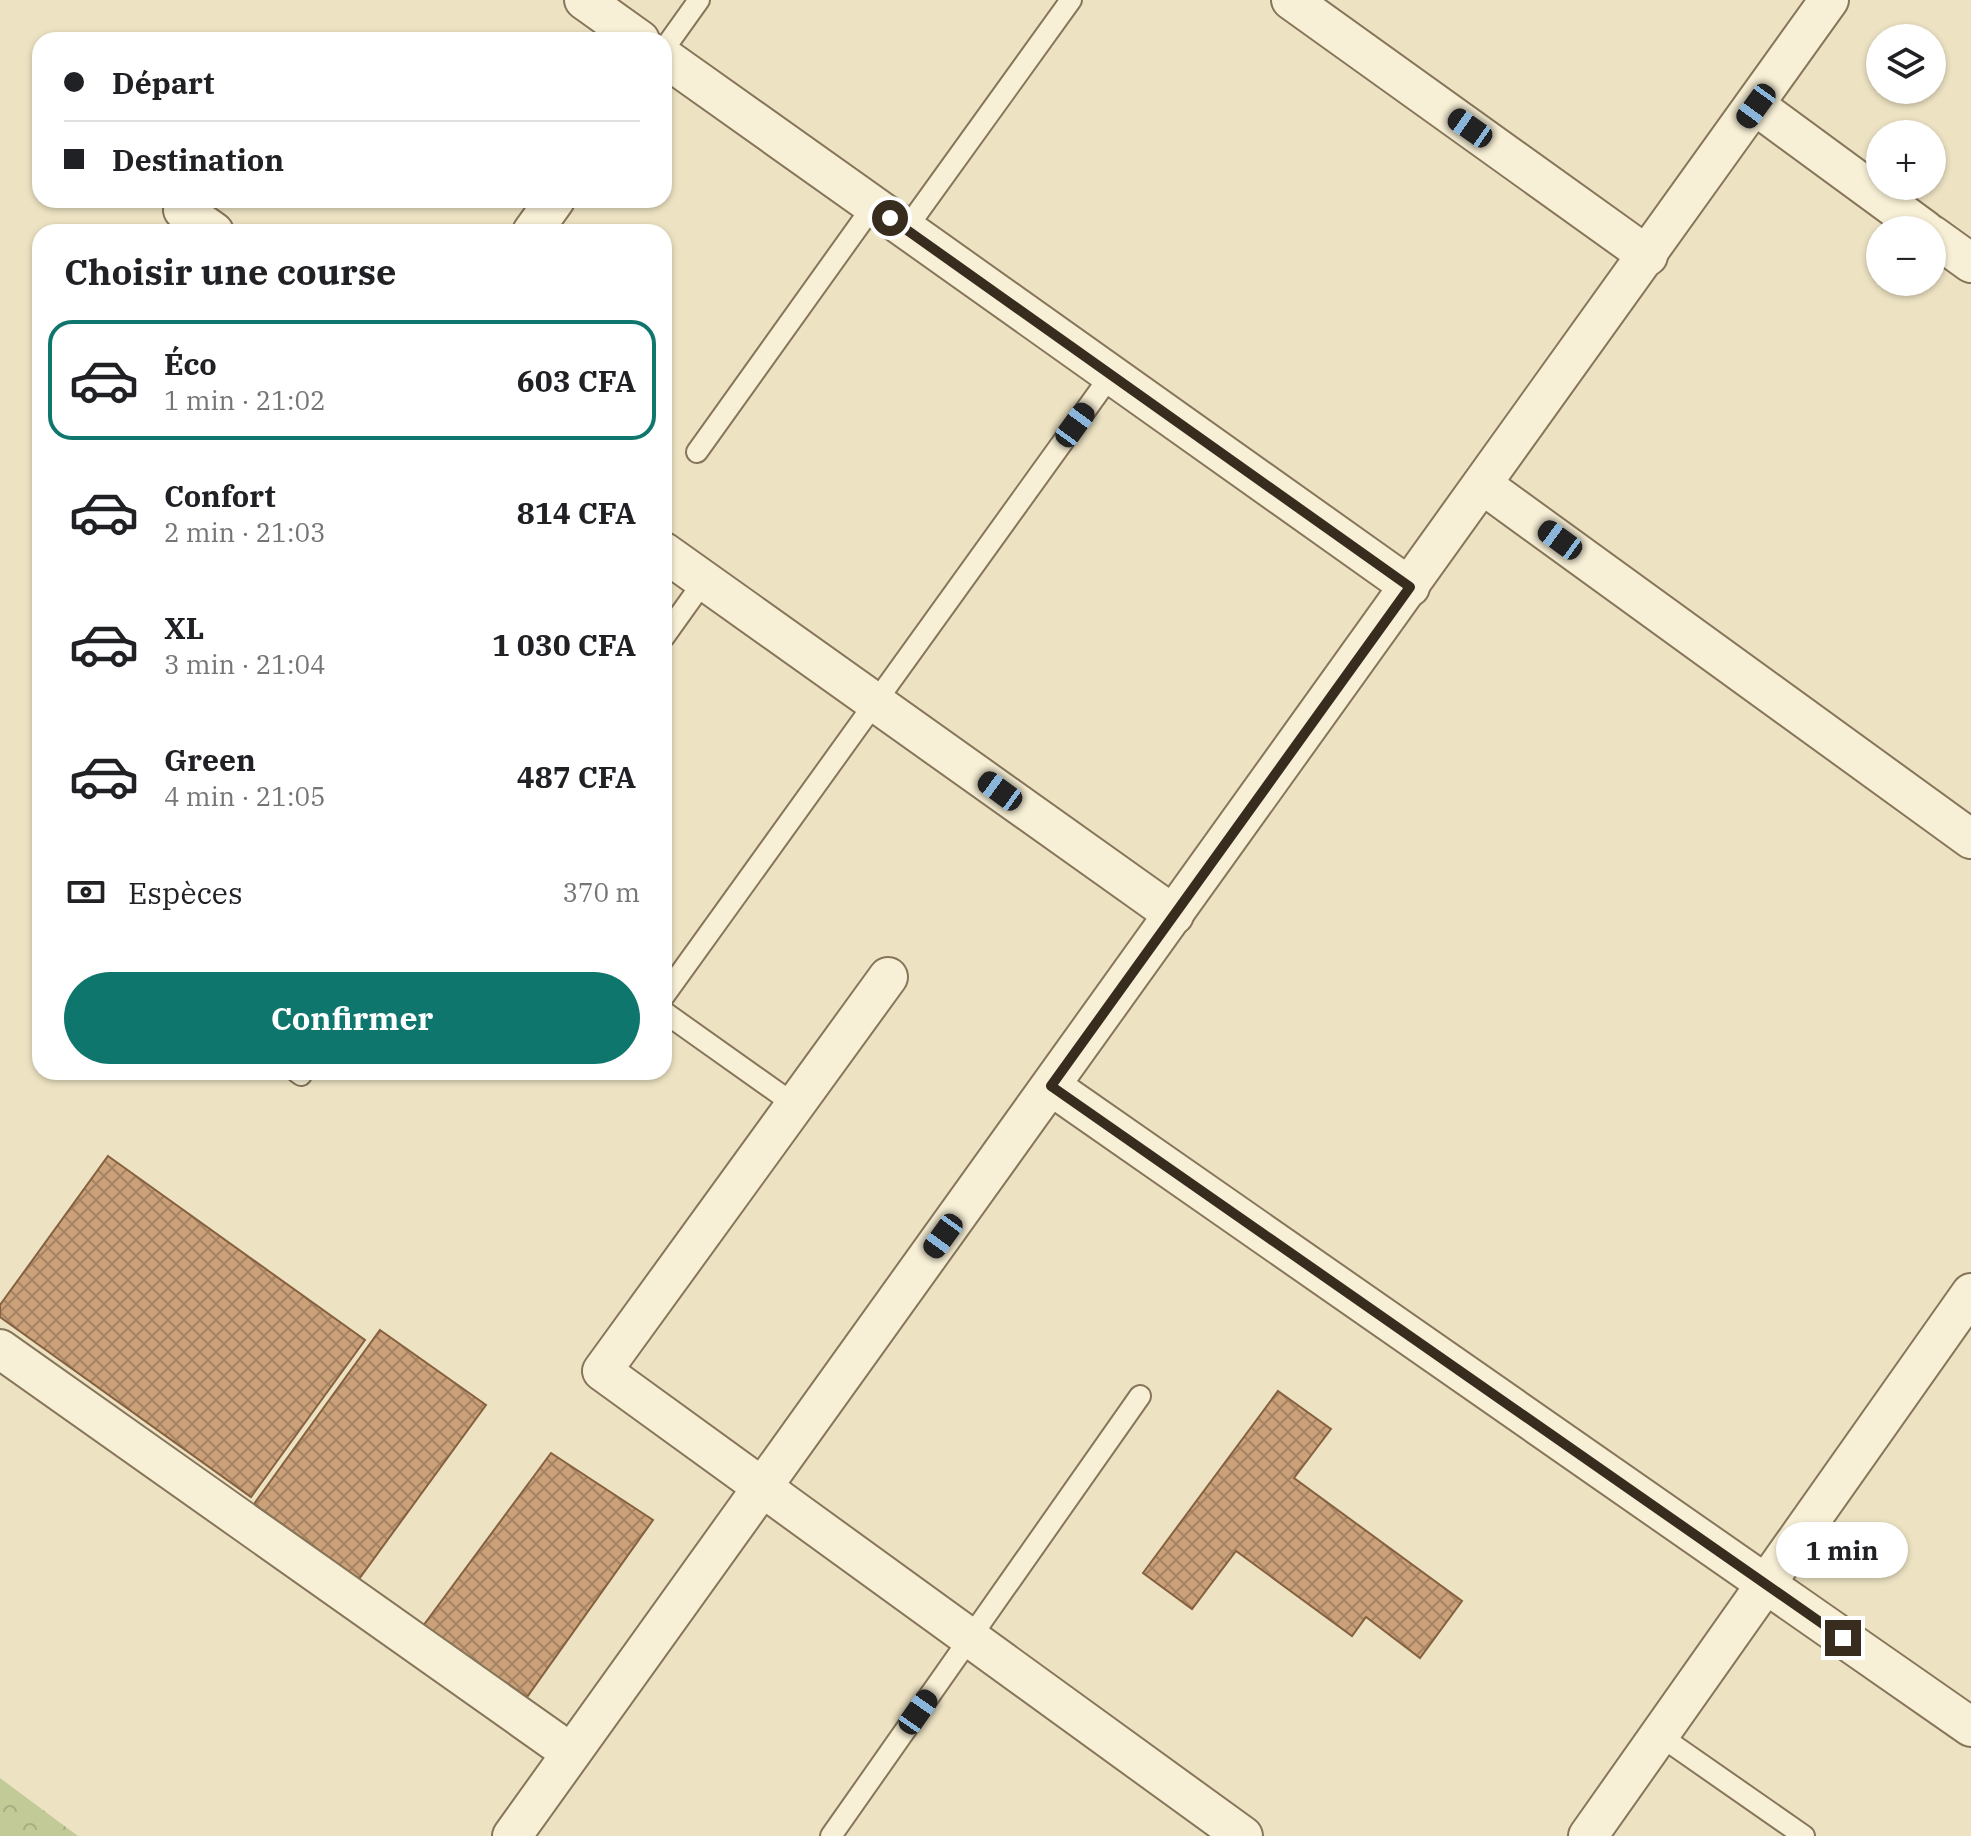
<!DOCTYPE html>
<html lang="fr">
<head>
<meta charset="utf-8">
<style>
	body { margin:0; font-family:"IBM Plex Serif",serif; background:#f6f6f6; color:#202124; height:100vh; display:flex; flex-direction:column; font-size:30px; white-space:nowrap }
	* { box-sizing:border-box; margin:0 }
	p { font-size:26px; color:#757577 }
	.icon { flex:none; width:44px; height:44px; fill:none; stroke:currentColor; stroke-width:2; stroke-linecap:round; stroke-linejoin:round }
	.map { position:relative; flex:1; overflow:hidden }
	.side { position:absolute; left:32px; top:224px; width:640px; height:856px; display:flex; flex-direction:column; background:#fff; border-radius:24px; box-shadow:0 2px 6px #0004 }
	.side>* { flex:none }
	.hud { position:absolute; left:32px; top:32px; width:640px; height:176px; border-radius:24px; box-shadow:0 2px 6px #0004; display:grid; align-content:center; height:176px; padding:0 32px; background:#fff }
	.tools { position:absolute; left:1866px; top:24px; display:grid; gap:16px }
	.tools a { display:grid; place-items:center; width:80px; height:80px; border-radius:50%; background:#fff; box-shadow:0 2px 6px #0004; font-size:40px }
	.end { position:absolute; width:36px; height:36px; margin:-18px; border:10px solid #372c1e; background:#fff; box-shadow:0 0 0 4px #fff }
	.from { border-radius:50% }
	.bubble { position:absolute; height:56px; border-radius:28px; background:#fff; box-shadow:0 2px 6px #0004; font-size:26px; font-weight:700; line-height:56px; text-align:center }
	.car { position:absolute; width:24px; height:48px; margin:-24px -12px; border-radius:10px; box-shadow:0 0 6px 2px #0007; background:linear-gradient(#222 24%,#8ab4d8 0 40%,#222 0 76%,#8ab4d8 0 86%,#222 0) }
	.hud b { display:flex; align-items:center; gap:28px; height:76px; font-size:30px }
	.hud b+b { border-top:2px solid #e0e0e0 }
	.hud i { width:20px; height:20px; background:#202124 }
	ul { padding:0; list-style:none }
	li { display:flex; align-items:center; gap:24px; height:120px; margin:0 16px 12px; padding:0 16px; border:4px solid transparent; border-radius:24px }
	li div { flex:1 }
	li b { display:block; font-size:30px }
	li em { font-style:normal; font-weight:700 }
	li.on { border-color:#0f766e }
	li>.icon { width:72px; height:72px; stroke-width:1.5 }
	h2 { padding:0 32px; font-size:36px; line-height:96px }
	.pay { display:flex; align-items:center; gap:20px; height:88px; padding:0 32px; font-size:30px }
	.pay p { margin-inline-start:auto }
	.button { display:flex; gap:16px; margin-top:auto; padding:16px 32px }
	.button a { flex:1; height:92px; border-radius:48px; background:#0f766e; color:#fff; font-size:32px; font-weight:700; line-height:92px; text-align:center }
	.map>svg:first-child { display:block }
	.forest { fill:url(#forest-crowns) }
	.building { fill:url(#building-cross-hatch); stroke:#866140; stroke-width:2 }
	.lines { fill:none; stroke-linecap:round; stroke-linejoin:round }
	.lane-casing { stroke:#87755a; stroke-width:24 }
	.street-casing { stroke:#87755a; stroke-width:42 }
	.lane { stroke:#f8f0d6; stroke-width:20 }
	.street { stroke:#f8f0d6; stroke-width:38 }
	.route { stroke:#372c1e; stroke-width:10 }
</style>
</head>
<body>
<div class="map">
<svg width="1971" height="1836" viewBox="0 0 1971 1836">
	<defs>
		<pattern id="forest-crowns" width="20" height="18" patternUnits="userSpaceOnUse" patternTransform="scale(2)"><rect width="20" height="18" fill="#c2cb97"/><path d="M2 6a3 3 0 1 1 6 0M12 15a3 3 0 1 1 6 0" fill="none" stroke="#a7ae82"/></pattern>
		<pattern id="building-cross-hatch" width="8" height="8" patternUnits="userSpaceOnUse" patternTransform="scale(2)"><rect width="8" height="8" fill="#cba179"/><path d="M0 0l8 8M0 8l8-8" fill="none" stroke="#a68363"/></pattern>
	</defs>
	<rect width="100%" height="100%" fill="#ede3c3"/>
	<path class="forest" d="M0 1778 78 1836H0Z"/>
	<g class="building">
		<path d="M108 1156 365 1340 251 1497 0 1317V1305Z"/>
		<path d="M380 1330 486 1405 359 1579 254 1504Z"/>
		<path d="M1278 1391 1331 1429 1294 1478 1462 1601 1420 1658 1366 1617 1352 1636 1236 1551 1192 1609 1143 1573Z"/>
		<path d="M551 1453 653 1520 527 1697 423 1626Z"/>
	</g>
	<g class="lines">
		<defs>
			<g id="lane">
				<path d="M664 49 699 0"/>
				<path d="M906 229 1071 0"/>
				<path d="M697 452 873 206"/>
				<path d="M664 637 704 581"/>
				<path d="M664 996 1111 375"/>
				<path d="M664 1012 795 1105"/>
				<path d="M297 1072 301 1075"/>
				<path d="M1659 1735 1804 1836"/>
				<path d="M831 1836 1140 1396"/>
			</g>
			<g id="street">
				<path d="M584 0 640 40"/>
				<path d="M1291 0 1648 256"/>
				<path d="M664 57 1410 587"/>
				<path d="M1756 106 1925 230"/>
				<path d="M183 210 214 232"/>
				<path d="M532 232 555 200"/>
				<path d="M1932 235 1971 263"/>
				<path d="M1483 485 1971 839"/>
				<path d="M664 552 1174 915"/>
				<path d="M888 977 602 1371 1243 1836"/>
				<path d="M1051 1086 1971 1727"/>
				<path d="M0 1349 571 1753"/>
				<path d="M512 1836 1829 0"/>
				<path d="M1588 1836 1971 1293"/>
			</g>
		</defs>
		<use href="#lane" class="lane-casing"/>
		<use href="#street" class="street-casing"/>
		<use href="#lane" class="lane"/>
		<use href="#street" class="street"/>
	</g>
	<g class="lines">
		<path class="route" d="M890 218 1410 587 1051 1086 1843 1638"/>
	</g>
</svg>
<div class="tools">
<a><svg class="icon" aria-label="layers" viewBox="0 0 24 24"><path d="M12 4l9 5-9 5-9-5zM3 14l9 5 9-5"/></svg></a>
<a>+</a>
<a>−</a>
</div>
<i class="end from" style="left:890px;top:218px"></i>
<i class="end" style="left:1843px;top:1638px"></i>
<div class="bubble" style="left:1776px;top:1522px;width:132px">1 min</div>
<i class="car" style="left:1756px;top:106px;rotate:216deg"></i>
<i class="car" style="left:1470px;top:128px;rotate:305deg"></i>
<i class="car" style="left:1075px;top:425px;rotate:36deg"></i>
<i class="car" style="left:1560px;top:540px;rotate:306deg"></i>
<i class="car" style="left:1000px;top:791px;rotate:306deg"></i>
<i class="car" style="left:943px;top:1236px;rotate:216deg"></i>
<i class="car" style="left:918px;top:1712px;rotate:35deg"></i>
<div class="hud">
<b><i class="from"></i>Départ</b>
<b><i></i>Destination</b>
</div>
<section class="side">
<h2>Choisir une course</h2>
<ul>
<li class="on"><svg class="icon" aria-label="car" viewBox="0 0 24 24"><path d="M5 17H2v-5l4-1 3-4h7l3 4 3 1v5h-3M9 17h6M6 11h13"/><circle cx="7" cy="17" r="2"/><circle cx="17" cy="17" r="2"/></svg><div><b>Éco</b><p>1 min · 21:02</p></div><em>603 CFA</em></li>
<li><svg class="icon" aria-label="car" viewBox="0 0 24 24"><path d="M5 17H2v-5l4-1 3-4h7l3 4 3 1v5h-3M9 17h6M6 11h13"/><circle cx="7" cy="17" r="2"/><circle cx="17" cy="17" r="2"/></svg><div><b>Confort</b><p>2 min · 21:03</p></div><em>814 CFA</em></li>
<li><svg class="icon" aria-label="car" viewBox="0 0 24 24"><path d="M5 17H2v-5l4-1 3-4h7l3 4 3 1v5h-3M9 17h6M6 11h13"/><circle cx="7" cy="17" r="2"/><circle cx="17" cy="17" r="2"/></svg><div><b>XL</b><p>3 min · 21:04</p></div><em>1 030 CFA</em></li>
<li><svg class="icon" aria-label="car" viewBox="0 0 24 24"><path d="M5 17H2v-5l4-1 3-4h7l3 4 3 1v5h-3M9 17h6M6 11h13"/><circle cx="7" cy="17" r="2"/><circle cx="17" cy="17" r="2"/></svg><div><b>Green</b><p>4 min · 21:05</p></div><em>487 CFA</em></li>
</ul>
<div class="pay"><svg class="icon" aria-label="cash" viewBox="0 0 24 24"><path d="M3 7h18v10H3z"/><circle cx="12" cy="12" r="2"/></svg>Espèces<p>370 m</p></div>
<div class="button"><a>Confirmer</a></div>
</section>
</div>
</body>
</html>
